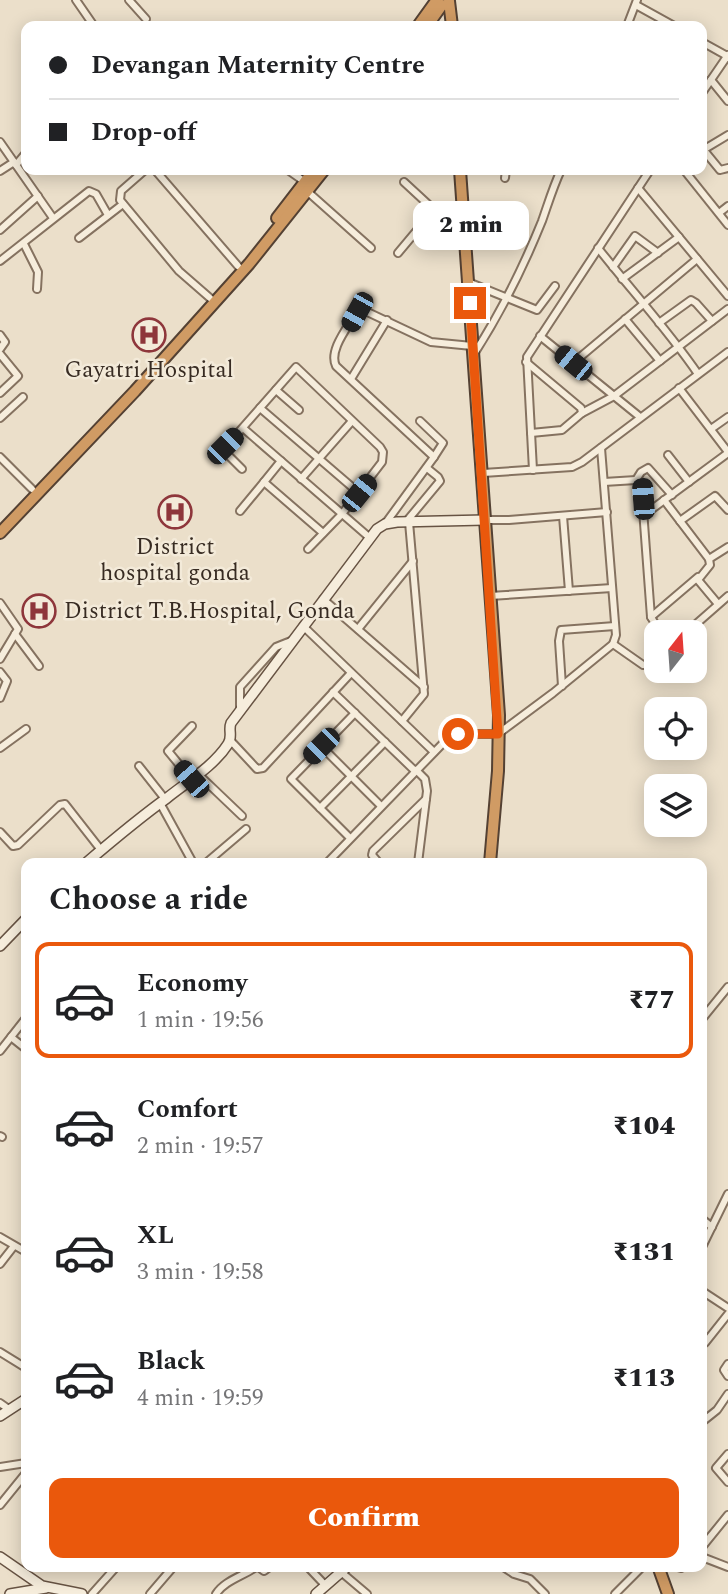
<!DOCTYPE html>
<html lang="en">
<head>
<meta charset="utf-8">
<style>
	body { margin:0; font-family:Spectral,serif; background:#f2f2f2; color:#202124; height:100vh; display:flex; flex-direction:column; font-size:26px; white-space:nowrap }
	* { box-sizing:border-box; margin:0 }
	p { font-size:23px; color:#757577 }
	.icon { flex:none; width:38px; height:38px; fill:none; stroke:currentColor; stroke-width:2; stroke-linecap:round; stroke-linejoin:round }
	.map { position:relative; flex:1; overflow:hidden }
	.drawer { position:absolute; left:21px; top:858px; width:686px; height:714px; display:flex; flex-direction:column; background:#fff; border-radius:14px; box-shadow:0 4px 18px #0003 }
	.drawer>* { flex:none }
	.top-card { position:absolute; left:21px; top:21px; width:686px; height:154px; border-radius:14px; box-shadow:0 4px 18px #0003; display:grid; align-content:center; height:154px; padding:0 28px; background:#fff }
	.needle { width:46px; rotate:17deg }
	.controls { position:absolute; left:644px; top:620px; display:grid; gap:14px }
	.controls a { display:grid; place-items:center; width:63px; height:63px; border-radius:14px; background:#fff; box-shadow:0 4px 18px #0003; font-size:35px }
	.end { position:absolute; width:32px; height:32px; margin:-16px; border:9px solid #ea580c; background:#fff; box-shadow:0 0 0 4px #fff }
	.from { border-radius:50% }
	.bubble { position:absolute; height:49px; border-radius:14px; background:#fff; box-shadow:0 4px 18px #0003; font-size:23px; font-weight:800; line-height:49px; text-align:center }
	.car { position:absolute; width:21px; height:42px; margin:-21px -10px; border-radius:9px; box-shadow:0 0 5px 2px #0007; background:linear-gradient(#222 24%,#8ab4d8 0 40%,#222 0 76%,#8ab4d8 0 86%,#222 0) }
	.top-card b { display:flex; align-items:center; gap:24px; height:66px; font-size:26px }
	.top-card b+b { border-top:2px solid #e0e0e0 }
	.top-card i { width:18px; height:18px; background:#202124 }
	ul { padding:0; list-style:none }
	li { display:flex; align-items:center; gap:21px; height:116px; margin:0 14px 10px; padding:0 14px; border:4px solid transparent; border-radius:14px }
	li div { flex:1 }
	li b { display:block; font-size:26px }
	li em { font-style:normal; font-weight:800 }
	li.current { border-color:#ea580c }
	li>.icon { width:63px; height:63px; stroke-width:1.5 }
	h2 { padding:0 28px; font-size:32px; line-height:84px }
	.button { display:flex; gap:14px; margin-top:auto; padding:14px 28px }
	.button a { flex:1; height:80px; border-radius:14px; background:#ea580c; color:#fff; font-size:28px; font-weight:800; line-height:80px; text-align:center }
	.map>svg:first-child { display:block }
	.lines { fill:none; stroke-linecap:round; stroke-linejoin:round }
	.street-casing { stroke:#857260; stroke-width:10 }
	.secondary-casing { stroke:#675343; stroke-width:12 }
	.highway-casing { stroke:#544133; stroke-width:14 }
	.street { stroke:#f6eddc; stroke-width:6 }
	.secondary { stroke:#f6eddc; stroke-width:9 }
	.highway { stroke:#d09b64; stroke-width:10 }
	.route { stroke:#ea580c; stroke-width:9 }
	.labels { text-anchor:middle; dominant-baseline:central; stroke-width:5; stroke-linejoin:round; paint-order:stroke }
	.poi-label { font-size:23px; fill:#372b22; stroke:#f3ead9 }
</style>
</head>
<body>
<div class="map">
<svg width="728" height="1594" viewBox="0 0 728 1594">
	<rect width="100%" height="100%" fill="#ebdfca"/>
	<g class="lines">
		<defs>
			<g id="street">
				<path d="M76 0 94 26"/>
				<path d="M129 0 146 19"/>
				<path d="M636 5 674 26"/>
				<path d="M627 26 637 0"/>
				<path d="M702 42 727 56"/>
				<path d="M711 80 728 101"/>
				<path d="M702 93 728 55"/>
				<path d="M0 142 53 218"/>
				<path d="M702 148 720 170 728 168"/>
				<path d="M703 150 728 135"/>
				<path d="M16 165 26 153"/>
				<path d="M145 170 121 191 120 200 179 271 210 298"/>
				<path d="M155 170 238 266"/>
				<path d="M288 170 305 182"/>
				<path d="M684 170 728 225"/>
				<path d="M0 171 14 162"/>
				<path d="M505 178 506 170"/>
				<path d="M404 182 444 219 464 229"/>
				<path d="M638 188 728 296"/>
				<path d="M308 192 371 248"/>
				<path d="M719 213 728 206"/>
				<path d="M0 230 38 196"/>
				<path d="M79 238 123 204"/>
				<path d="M24 244 38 272 37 289"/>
				<path d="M598 248C631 290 668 330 698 374"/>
				<path d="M398 253 434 210"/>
				<path d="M0 261 89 191 96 194 108 215"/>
				<path d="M613 267 635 236 658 253"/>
				<path d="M622 279 679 237"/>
				<path d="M468 282 537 310 555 286"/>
				<path d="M625 319 660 361"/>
				<path d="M659 323 691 300 696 303 712 321"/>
				<path d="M0 335 5 342 0 349"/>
				<path d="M540 336 640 417"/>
				<path d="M0 354 18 376 0 393"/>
				<path d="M474 354C501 312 523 268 542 221 548 204 553 187 561 170"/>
				<path d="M526 362 581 408 582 413 562 430 531 433"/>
				<path d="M573 363 697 259"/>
				<path d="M351 379 387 320"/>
				<path d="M679 388 728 452"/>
				<path d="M276 390 299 410"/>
				<path d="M260 408 359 493"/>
				<path d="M582 413 614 396 728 309"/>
				<path d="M0 418 23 397"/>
				<path d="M420 421 443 443 434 457"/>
				<path d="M243 428 370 538"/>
				<path d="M711 429 728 417"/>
				<path d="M668 455 689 482"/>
				<path d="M0 457 32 489"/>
				<path d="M281 461 264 482 323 533"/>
				<path d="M242 469 223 450 296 367 380 447 383 452 382 462 342 514 308 549"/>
				<path d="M533 470 527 357 650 170"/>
				<path d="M483 473 572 467 582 462 728 352"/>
				<path d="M301 479 352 421"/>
				<path d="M636 480 641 472 648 468 672 495"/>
				<path d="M604 482 636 480 641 483 651 617 660 632"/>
				<path d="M664 500 709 559 710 565 698 580 718 604"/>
				<path d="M240 511 264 482"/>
				<path d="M644 515 728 453"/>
				<path d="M563 516 569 591"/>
				<path d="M485 520H509L607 512"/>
				<path d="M680 521 715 496 728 510"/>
				<path d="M406 522 440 481 438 477 427 468"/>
				<path d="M385 524 434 457 336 366C328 350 349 326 357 311L361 309 431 342 472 346"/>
				<path d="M709 559 728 547"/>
				<path d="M490 596 612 588"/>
				<path d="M323 599 424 687"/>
				<path d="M0 603 18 629 0 659"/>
				<path d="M651 617 698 577"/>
				<path d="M303 626 434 752"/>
				<path d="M358 629 413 561"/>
				<path d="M687 632 728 596"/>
				<path d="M15 634 39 666"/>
				<path d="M613 644 643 665H649L656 659"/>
				<path d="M0 672 7 681 0 698"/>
				<path d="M562 686 559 641 561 630 615 626"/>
				<path d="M333 692 415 771"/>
				<path d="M240 710V687L276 647 291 641"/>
				<path d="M402 721 424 694 409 522"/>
				<path d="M230 740 257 769 263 768 351 673"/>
				<path d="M321 746 381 806"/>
				<path d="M0 748 26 729"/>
				<path d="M139 766 165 799"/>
				<path d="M416 770 425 779 427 791 418 863"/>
				<path d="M198 774 242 816"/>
				<path d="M191 779 168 751 192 726"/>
				<path d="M160 803 193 863"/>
				<path d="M320 808 385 742"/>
				<path d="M0 832 13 846 18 845 60 805 65 804 101 850"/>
				<path d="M350 838 291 779 355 713"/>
				<path d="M206 863 246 829"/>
				<path d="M327 863 450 736 458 734H498L553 693 613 644 616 635 601 448"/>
				<path d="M379 863 372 855 373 851 426 799"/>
				<path d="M702 1019 728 987"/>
				<path d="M11 1037 26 1049"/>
				<path d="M0 1051 26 1018"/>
				<path d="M0 1136 2 1137"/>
				<path d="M702 1219 712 1227"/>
				<path d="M0 1237 26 1252"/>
				<path d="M702 1247 728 1194"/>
				<path d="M0 1264 14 1246"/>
				<path d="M702 1291 728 1308"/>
				<path d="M705 1343 728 1314"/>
				<path d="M0 1352 26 1368"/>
				<path d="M728 1364 724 1370 728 1376"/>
				<path d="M0 1403 10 1410"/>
				<path d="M702 1422 717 1410 728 1394"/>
				<path d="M728 1454 716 1468 728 1482"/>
				<path d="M0 1467 26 1463"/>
				<path d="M0 1505 26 1473"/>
				<path d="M702 1547 728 1515"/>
				<path d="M702 1557 728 1567"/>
				<path d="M257 1566 264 1571 271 1566"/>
				<path d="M307 1566 325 1585"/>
				<path d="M502 1566 514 1574 530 1579 545 1594"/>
				<path d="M674 1566 681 1568 685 1566"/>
				<path d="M341 1572 367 1594"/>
				<path d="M92 1594 117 1566"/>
				<path d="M150 1594 174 1566"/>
				<path d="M216 1594C225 1580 244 1576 257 1566"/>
				<path d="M615 1594 643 1566"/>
			</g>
			<g id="secondary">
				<path d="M86 863C113 840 139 818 167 798 187 782 214 766 228 744 233 736 228 730 231 723L377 529 385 524 397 522 485 520"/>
				<path d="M0 946 26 919"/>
				<path d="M0 1416 26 1399"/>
				<path d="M0 1557 42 1586 82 1594"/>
				<path d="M10 1594 46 1588"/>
				<path d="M316 1594 348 1566"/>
			</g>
			<g id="highway">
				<path d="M449 1 452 26"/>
				<path d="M418 26 436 1"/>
				<path d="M427 26 442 5"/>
				<path d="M460 170 499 715 498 771 490 863"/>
				<path d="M277 218 314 170"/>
				<path d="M0 533 135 391 249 264 324 170"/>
				<path d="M658 1566 668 1594"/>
			</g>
		</defs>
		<use href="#street" class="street-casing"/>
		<use href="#secondary" class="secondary-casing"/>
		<use href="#highway" class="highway-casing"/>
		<use href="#street" class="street"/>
		<use href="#secondary" class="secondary"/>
		<use href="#highway" class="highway"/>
	</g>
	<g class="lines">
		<path class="route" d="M458 734H498L470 303"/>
	</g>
	<defs>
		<symbol id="hospital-ring" viewBox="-11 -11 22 22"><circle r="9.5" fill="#f3ead9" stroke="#8e363b" stroke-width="1.5"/><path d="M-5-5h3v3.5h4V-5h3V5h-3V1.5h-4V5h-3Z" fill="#8e363b"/></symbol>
	</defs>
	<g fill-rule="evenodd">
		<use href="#hospital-ring" x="130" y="316" width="38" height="38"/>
		<use href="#hospital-ring" x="156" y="493" width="38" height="38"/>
		<use href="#hospital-ring" x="20" y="592" width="38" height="38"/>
	</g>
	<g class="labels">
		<g class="poi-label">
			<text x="149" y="370">Gayatri Hospital</text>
			<text x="175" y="547">District<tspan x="175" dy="26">hospital gonda</tspan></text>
			<text x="64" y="611" text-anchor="start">District T.B.Hospital, Gonda</text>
		</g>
	</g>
</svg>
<div class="controls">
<a><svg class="needle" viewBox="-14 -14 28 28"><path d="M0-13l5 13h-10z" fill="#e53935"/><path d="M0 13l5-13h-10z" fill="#757577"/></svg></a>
<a><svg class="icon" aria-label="locate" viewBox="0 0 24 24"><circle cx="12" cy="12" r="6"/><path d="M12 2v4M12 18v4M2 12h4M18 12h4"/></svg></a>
<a><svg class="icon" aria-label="layers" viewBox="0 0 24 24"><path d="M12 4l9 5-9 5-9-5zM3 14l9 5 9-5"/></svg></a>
</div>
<i class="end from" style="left:458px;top:734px"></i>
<i class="end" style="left:470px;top:303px"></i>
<div class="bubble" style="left:413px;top:201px;width:116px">2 min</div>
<i class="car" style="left:357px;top:312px;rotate:209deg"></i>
<i class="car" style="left:573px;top:363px;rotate:309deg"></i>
<i class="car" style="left:225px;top:446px;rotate:45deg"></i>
<i class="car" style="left:359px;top:493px;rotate:39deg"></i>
<i class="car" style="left:643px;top:499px;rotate:356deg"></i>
<i class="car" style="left:321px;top:746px;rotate:225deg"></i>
<i class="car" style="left:191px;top:779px;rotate:319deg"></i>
<div class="top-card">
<b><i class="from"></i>Devangan Maternity Centre</b>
<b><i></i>Drop-off</b>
</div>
<section class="drawer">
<h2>Choose a ride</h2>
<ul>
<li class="current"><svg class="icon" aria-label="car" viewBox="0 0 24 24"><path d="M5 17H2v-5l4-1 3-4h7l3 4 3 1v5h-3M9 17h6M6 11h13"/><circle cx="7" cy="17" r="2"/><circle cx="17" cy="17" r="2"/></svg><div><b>Economy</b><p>1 min · 19:56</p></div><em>₹77</em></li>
<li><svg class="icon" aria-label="car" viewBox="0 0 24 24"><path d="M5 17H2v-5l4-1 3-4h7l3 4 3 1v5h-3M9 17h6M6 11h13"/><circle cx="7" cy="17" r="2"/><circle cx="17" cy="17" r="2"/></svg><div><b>Comfort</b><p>2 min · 19:57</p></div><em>₹104</em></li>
<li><svg class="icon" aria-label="car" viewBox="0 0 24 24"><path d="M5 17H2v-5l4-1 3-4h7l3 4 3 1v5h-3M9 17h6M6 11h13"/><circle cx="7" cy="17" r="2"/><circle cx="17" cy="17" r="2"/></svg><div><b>XL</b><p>3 min · 19:58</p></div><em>₹131</em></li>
<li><svg class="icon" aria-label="car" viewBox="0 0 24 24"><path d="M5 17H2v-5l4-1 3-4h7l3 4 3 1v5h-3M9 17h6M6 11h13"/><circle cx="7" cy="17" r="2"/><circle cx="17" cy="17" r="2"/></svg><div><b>Black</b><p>4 min · 19:59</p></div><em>₹113</em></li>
</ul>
<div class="button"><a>Confirm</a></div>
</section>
</div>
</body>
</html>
